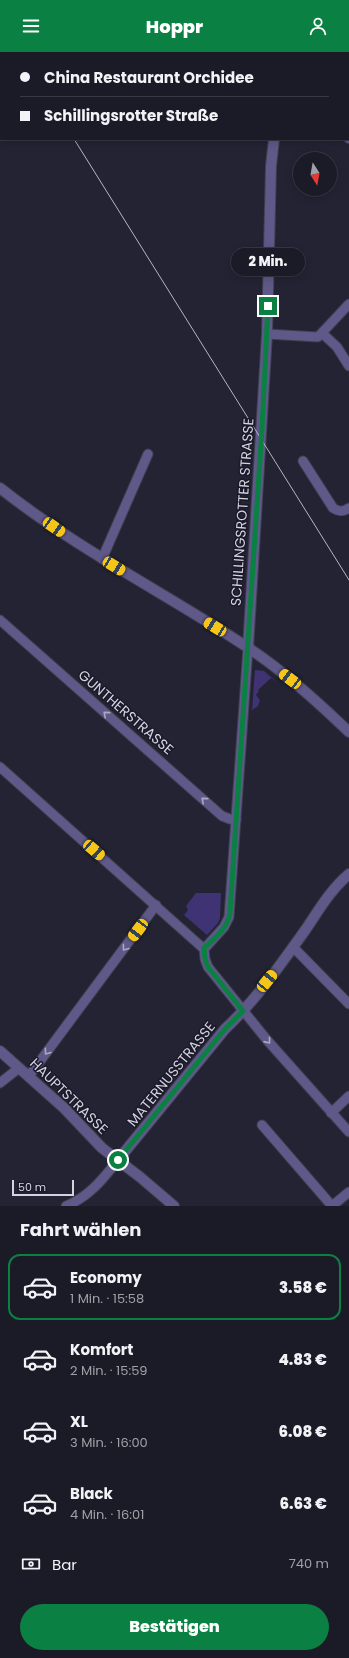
<!DOCTYPE html>
<html lang="de">
<head>
<meta charset="utf-8">
<style>
	body { margin:0; font-family:Poppins,sans-serif; background:#24232f; color:#f1f3f6; height:100vh; display:flex; flex-direction:column; font-size:15px; white-space:nowrap }
	* { box-sizing:border-box; margin:0 }
	p { font-size:13px; color:#a0a1a7 }
	.icon { flex:none; width:22px; height:22px; fill:none; stroke:currentColor; stroke-width:2; stroke-linecap:round; stroke-linejoin:round }
	.map { position:relative; height:1154px; overflow:hidden }
	.drawer { display:flex; flex-direction:column; background:#1b1a27; flex:1 }
	.drawer>* { flex:none }
	.guide { position:absolute; left:0px; top:0px; width:349px; height:88px; box-shadow:0 2px 10px #0003,0 0 0 1px #393844; display:grid; align-content:center; height:88px; padding:0 20px; background:#1b1a27 }
	.needle { width:26px; rotate:169deg }
	.tools { position:absolute; left:293px; top:100px; display:grid; gap:8px }
	.tools a { display:grid; place-items:center; width:44px; height:44px; border-radius:50%; background:#1b1a27; box-shadow:0 2px 10px #0003,0 0 0 1px #393844; font-size:20px }
	.scale { position:absolute; left:12px; bottom:10px; width:62px; box-sizing:border-box; padding-left:4px; border:2px solid #d4d3df; border-top:0; font-size:11px; line-height:14px; white-space:nowrap; color:#d4d3df; -webkit-text-stroke:3px #1b192a; paint-order:stroke }
	.end { position:absolute; width:18px; height:18px; margin:-9px; border:5px solid #0b8043; background:#fff; box-shadow:0 0 0 2px #fff }
	.from { border-radius:50% }
	.bubble { position:absolute; height:28px; border-radius:14px; background:#1b1a27; box-shadow:0 2px 10px #0003,0 0 0 1px #393844; font-size:13px; font-weight:800; line-height:28px; text-align:center }
	.car { position:absolute; width:12px; height:24px; margin:-12px -6px; border-radius:5px; box-shadow:0 0 3px 1px #0007; background:linear-gradient(#f5c518 24%,#345 0 40%,#f5c518 0 76%,#345 0 86%,#f5c518 0) }
	.guide b { display:flex; align-items:center; gap:14px; height:38px; font-size:15px }
	.guide b+b { border-top:1px solid #393844 }
	.guide i { width:10px; height:10px; background:#f1f3f6 }
	ul { padding:0; list-style:none }
	li { display:flex; align-items:center; gap:12px; height:66px; margin:0 8px 6px; padding:0 12px; border:2px solid transparent; border-radius:12px }
	li div { flex:1 }
	li b { display:block; font-size:15px }
	li em { font-style:normal; font-weight:800 }
	li.on { border-color:#0b8043 }
	li>.icon { width:36px; height:36px; stroke-width:1.5 }
	h2 { padding:0 20px; font-size:18px; line-height:48px }
	.pay { display:flex; align-items:center; gap:10px; height:44px; padding:0 20px; font-size:15px }
	.pay p { margin-inline-start:auto }
	.action { display:flex; gap:8px; margin-top:auto; padding:8px 20px }
	.action a { flex:1; height:46px; border-radius:24px; background:#0b8043; color:#fff; font-size:16px; font-weight:800; line-height:46px; text-align:center }
	header { display:flex; justify-content:space-between; align-items:center; height:52px; padding:0 20px; background:#0b8043; color:#fff; font-size:18px; font-weight:800 }
	.map>svg:first-child { display:block }
	.green { fill:#3f3373 }
	.lines { fill:none; stroke-linecap:round; stroke-linejoin:round }
	.minor-casing { stroke:#403f4f; stroke-width:11 }
	.tertiary-casing { stroke:#403f4f; stroke-width:12 }
	.minor { stroke:#5f5989; stroke-width:9 }
	.tertiary { stroke:#5f5989; stroke-width:10 }
	.tram { stroke:#b6b5c2; stroke-width:1 }
	.oneway { stroke:#aba8c1 }
	.route { stroke:#0b8043; stroke-width:5 }
	.labels { text-anchor:middle; dominant-baseline:central; stroke-width:3; stroke-linejoin:round; paint-order:stroke }
	.street-label { font-size:14px; fill:#d4d3df; stroke:#1b192a }
</style>
</head>
<body>
<header><svg class="icon" aria-label="menu" viewBox="0 0 24 24"><path d="M4 6h16M4 12h16M4 18h16"/></svg>Hoppr<svg class="icon" aria-label="person" viewBox="0 0 24 24"><circle cx="12" cy="8" r="4"/><path d="M4 21q1-7 8-7t8 7"/></svg></header>
<div class="map">
<svg width="349" height="1154" viewBox="0 0 349 1154">
	<rect width="100%" height="100%" fill="#242334"/>
	<g class="green">
		<path d="M255 618 264 619 277 630 271 626 258 638 259 639 256 643 260 648 258 654 252 658Z"/>
		<path d="M196 841H221L220 866 218 871 207 883 184 863 188 858 186 854Z"/>
	</g>
	<g class="lines">
		<defs>
			<g id="minor">
				<path d="M177 0 178 1"/>
				<path d="M348 77H349"/>
				<path d="M322 281 337 295 349 314"/>
				<path d="M267 282 318 285 349 252"/>
				<path d="M303 409 333 456C339 460 343 460 349 456"/>
				<path d="M102 507 148 402"/>
				<path d="M0 568 222 764 230 767 236 768"/>
				<path d="M0 715 204 897 205 907 208 915 267 988 349 1080"/>
				<path d="M293 895 349 952"/>
				<path d="M204 897 224 875 229 865 248 596"/>
				<path d="M29 1024 156 853"/>
				<path d="M0 1031 19 1016"/>
				<path d="M331 1061 349 1044"/>
				<path d="M262 1073 332 1154 349 1140"/>
				<path d="M66 1154C89 1145 103 1127 118 1108"/>
			</g>
			<g id="tertiary">
				<path d="M306 0 307 1"/>
				<path d="M289 1V0"/>
				<path d="M348 84 349 86"/>
				<path d="M0 436C77 497 165 541 247 595 284 619 317 649 349 680"/>
				<path d="M248 596 267 282 271 114 274 87"/>
				<path d="M0 999 64 1056 102 1096 140 1125 174 1154"/>
				<path d="M118 1108 225 977C256 948 281 912 306 877 319 858 330 838 349 822"/>
			</g>
		</defs>
		<use href="#minor" class="minor-casing"/>
		<use href="#tertiary" class="tertiary-casing"/>
		<use href="#minor" class="minor"/>
		<use href="#tertiary" class="tertiary"/>
		<g class="tram">
			<path d="M20 0 21 1"/>
			<path d="M27 0 28 1"/>
			<path d="M74 87 349 528"/>
		</g>
	</g>
	<defs><path id="oneway-chevron" d="M-2-3.5L2.5 0L-2 3.5" fill="none" stroke-width="1.6" stroke-linecap="round" stroke-linejoin="round"/></defs>
	<g class="oneway">
		<use href="#oneway-chevron" transform="translate(106 662) rotate(-139)"/>
		<use href="#oneway-chevron" transform="translate(204 748) rotate(-139)"/>
		<use href="#oneway-chevron" transform="translate(125 896) rotate(127)"/>
		<use href="#oneway-chevron" transform="translate(268 989) rotate(51)"/>
		<use href="#oneway-chevron" transform="translate(47 1000) rotate(127)"/>
	</g>
	<g class="lines">
		<path class="route" d="M118 1108 225 977 243 959 208 915 205 907 204 896C214 887 228 876 230 861L262 377 268 254"/>
	</g>
	<g class="labels">
		<g class="street-label">
			<text transform="translate(242 460) rotate(-86)">SCHILLINGSROTTER STRASSE</text>
			<text transform="translate(126 660) rotate(41)">GUNTHERSTRASSE</text>
			<text transform="translate(171 1022) rotate(-51)">MATERNUSSTRASSE</text>
			<text transform="translate(69 1044) rotate(44)">HAUPTSTRASSE</text>
		</g>
	</g>
</svg>
<div class="tools">
<a><svg class="needle" viewBox="-14 -14 28 28"><path d="M0-13l5 13h-10z" fill="#e53935"/><path d="M0 13l5-13h-10z" fill="#a0a1a7"/></svg></a>
</div>
<div class="scale">50 m</div>
<i class="end from" style="left:118px;top:1108px"></i>
<i class="end" style="left:268px;top:254px"></i>
<div class="bubble" style="left:231px;top:196px;width:74px">2 Min.</div>
<i class="car" style="left:54px;top:475px;rotate:124deg"></i>
<i class="car" style="left:114px;top:514px;rotate:121deg"></i>
<i class="car" style="left:215px;top:575px;rotate:301deg"></i>
<i class="car" style="left:290px;top:627px;rotate:307deg"></i>
<i class="car" style="left:94px;top:798px;rotate:131deg"></i>
<i class="car" style="left:138px;top:878px;rotate:217deg"></i>
<i class="car" style="left:267px;top:929px;rotate:39deg"></i>
<div class="guide">
<b><i class="from"></i>China Restaurant Orchidee</b>
<b><i></i>Schillingsrotter Straße</b>
</div>
</div>
<section class="drawer">
<h2>Fahrt wählen</h2>
<ul>
<li class="on"><svg class="icon" aria-label="car" viewBox="0 0 24 24"><path d="M5 17H2v-5l4-1 3-4h7l3 4 3 1v5h-3M9 17h6M6 11h13"/><circle cx="7" cy="17" r="2"/><circle cx="17" cy="17" r="2"/></svg><div><b>Economy</b><p>1 Min. · 15:58</p></div><em>3.58 €</em></li>
<li><svg class="icon" aria-label="car" viewBox="0 0 24 24"><path d="M5 17H2v-5l4-1 3-4h7l3 4 3 1v5h-3M9 17h6M6 11h13"/><circle cx="7" cy="17" r="2"/><circle cx="17" cy="17" r="2"/></svg><div><b>Komfort</b><p>2 Min. · 15:59</p></div><em>4.83 €</em></li>
<li><svg class="icon" aria-label="car" viewBox="0 0 24 24"><path d="M5 17H2v-5l4-1 3-4h7l3 4 3 1v5h-3M9 17h6M6 11h13"/><circle cx="7" cy="17" r="2"/><circle cx="17" cy="17" r="2"/></svg><div><b>XL</b><p>3 Min. · 16:00</p></div><em>6.08 €</em></li>
<li><svg class="icon" aria-label="car" viewBox="0 0 24 24"><path d="M5 17H2v-5l4-1 3-4h7l3 4 3 1v5h-3M9 17h6M6 11h13"/><circle cx="7" cy="17" r="2"/><circle cx="17" cy="17" r="2"/></svg><div><b>Black</b><p>4 Min. · 16:01</p></div><em>6.63 €</em></li>
</ul>
<div class="pay"><svg class="icon" aria-label="cash" viewBox="0 0 24 24"><path d="M3 7h18v10H3z"/><circle cx="12" cy="12" r="2"/></svg>Bar<p>740 m</p></div>
<div class="action"><a>Bestätigen</a></div>
</section>
</body>
</html>
